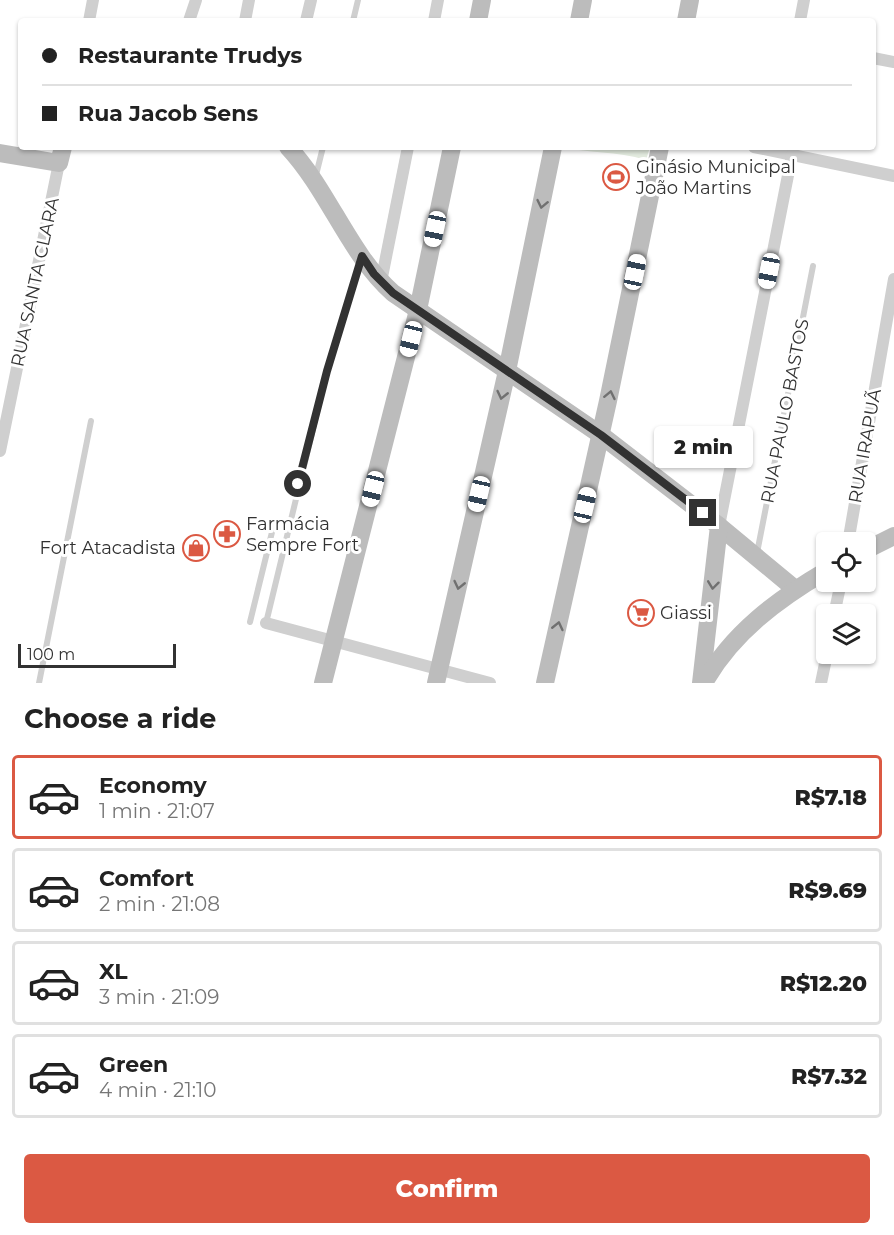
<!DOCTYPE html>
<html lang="en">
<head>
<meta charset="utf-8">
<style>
	body { margin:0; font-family:Montserrat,sans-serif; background:#f2f2f2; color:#222; height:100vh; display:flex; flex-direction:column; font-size:22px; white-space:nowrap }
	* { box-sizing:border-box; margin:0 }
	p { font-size:20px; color:#767676 }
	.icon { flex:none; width:33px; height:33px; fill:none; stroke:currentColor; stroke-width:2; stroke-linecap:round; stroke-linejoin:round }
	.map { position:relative; height:683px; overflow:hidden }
	.details { display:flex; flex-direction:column; background:#fff; flex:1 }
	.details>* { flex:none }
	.guide { position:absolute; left:18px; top:18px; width:858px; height:132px; border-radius:6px; box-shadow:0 2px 4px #0004; display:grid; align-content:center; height:132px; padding:0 24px; background:#fff }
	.controls { position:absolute; left:816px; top:532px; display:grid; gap:12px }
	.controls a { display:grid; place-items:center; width:60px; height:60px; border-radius:6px; background:#fff; box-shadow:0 2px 4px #0004; font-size:30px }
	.scale { position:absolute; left:18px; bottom:15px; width:158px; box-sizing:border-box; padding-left:6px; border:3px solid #323232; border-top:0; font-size:16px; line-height:21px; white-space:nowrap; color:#323232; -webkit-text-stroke:4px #fff; paint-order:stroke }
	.end { position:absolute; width:27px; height:27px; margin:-14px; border:8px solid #323232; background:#fff; box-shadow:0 0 0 3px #fff }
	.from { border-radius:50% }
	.bubble { position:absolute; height:42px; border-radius:6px; background:#fff; box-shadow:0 2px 4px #0004; font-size:20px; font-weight:800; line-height:42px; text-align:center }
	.car { position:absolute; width:18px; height:36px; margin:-18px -9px; border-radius:8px; box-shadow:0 0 4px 2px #0007; background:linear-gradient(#fff 24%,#345 0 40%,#fff 0 76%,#345 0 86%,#fff 0) }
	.guide b { display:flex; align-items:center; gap:21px; height:57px; font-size:22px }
	.guide b+b { border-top:2px solid #e0e0e0 }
	.guide i { width:15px; height:15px; background:#222 }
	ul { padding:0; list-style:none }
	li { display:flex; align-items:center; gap:18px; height:84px; margin:0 12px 9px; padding:0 12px; border:3px solid #e0e0e0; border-radius:6px }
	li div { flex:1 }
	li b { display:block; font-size:22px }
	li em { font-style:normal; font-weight:800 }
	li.selected { border-color:#db5943 }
	li>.icon { width:54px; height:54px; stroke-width:1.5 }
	h2 { padding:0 24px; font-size:27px; line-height:72px }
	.action { display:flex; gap:12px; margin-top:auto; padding:12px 24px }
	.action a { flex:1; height:69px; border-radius:6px; background:#db5943; color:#fff; font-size:24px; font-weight:800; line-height:69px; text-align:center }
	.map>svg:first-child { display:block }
	.green { fill:#e3ebdf }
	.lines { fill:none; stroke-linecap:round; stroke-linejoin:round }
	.lane { stroke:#cfcfcf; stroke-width:6 }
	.street { stroke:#cfcfcf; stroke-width:12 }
	.secondary { stroke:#bcbcbc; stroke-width:18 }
	.oneway { stroke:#707070 }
	.route { stroke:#323232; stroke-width:8 }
	.labels { text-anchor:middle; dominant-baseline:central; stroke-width:6; stroke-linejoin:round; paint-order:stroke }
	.poi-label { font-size:18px; fill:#323232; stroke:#fff; text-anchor:start }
	.street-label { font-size:18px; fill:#323232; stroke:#fff }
</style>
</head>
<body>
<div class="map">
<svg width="894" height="683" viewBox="0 0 894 683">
	<rect width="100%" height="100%" fill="#fff"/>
	<path class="green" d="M559 147H650L646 160C616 151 589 153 559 147Z"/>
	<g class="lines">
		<g class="lane">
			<path d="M353 21 358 0"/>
			<path d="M316 175 323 147"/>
			<path d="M757 553 813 266"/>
			<path d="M250 622 274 524"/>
			<path d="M266 623 327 371 360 262"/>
			<path d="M39 683 91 421"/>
		</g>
		<g class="street">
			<path d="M89 21 93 0"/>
			<path d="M189 21 196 0"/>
			<path d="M245 21 249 0"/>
			<path d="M306 21 311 0"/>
			<path d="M434 21 438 0"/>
			<path d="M800 21 804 0"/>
			<path d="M873 58 894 62"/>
			<path d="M754 147 894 176"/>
			<path d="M381 282 408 147"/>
			<path d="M0 451 59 163"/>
			<path d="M719 526 792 155"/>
			<path d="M848 543 894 279"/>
			<path d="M834 615 841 582"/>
			<path d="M266 623 490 683"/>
			<path d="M821 683 827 654"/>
		</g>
		<g class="secondary">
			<path d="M478 21 482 0"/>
			<path d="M579 21 583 0"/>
			<path d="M686 21 690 0"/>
			<path d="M288 147C329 191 349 254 393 293L601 435 719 526 795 589"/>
			<path d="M0 153 59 163 63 147"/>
			<path d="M866 550 894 536"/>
			<path d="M323 683 418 310 452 147"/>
			<path d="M436 683 507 371 553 147"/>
			<path d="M545 683 608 401 660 147"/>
			<path d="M701 683 719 526"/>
			<path d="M704 683C732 633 778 599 826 571"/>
		</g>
	</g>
	<defs><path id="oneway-chevron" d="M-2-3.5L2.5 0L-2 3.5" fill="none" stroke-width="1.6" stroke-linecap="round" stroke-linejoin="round" transform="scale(1.5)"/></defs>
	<g class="oneway">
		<use href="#oneway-chevron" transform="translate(542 204) rotate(102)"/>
		<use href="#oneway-chevron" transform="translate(502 395) rotate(103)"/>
		<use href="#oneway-chevron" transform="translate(610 395) rotate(-78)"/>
		<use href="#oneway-chevron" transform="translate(459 585) rotate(103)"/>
		<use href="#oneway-chevron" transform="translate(713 585) rotate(97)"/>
		<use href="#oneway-chevron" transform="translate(558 626) rotate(-77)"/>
	</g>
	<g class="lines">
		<path class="route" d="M298 484 327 371 362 256 374 274 393 293 601 435 703 513"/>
	</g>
	<defs>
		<symbol id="stadium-ring" viewBox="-11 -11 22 22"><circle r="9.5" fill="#fff" stroke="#db5943" stroke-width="1.5"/><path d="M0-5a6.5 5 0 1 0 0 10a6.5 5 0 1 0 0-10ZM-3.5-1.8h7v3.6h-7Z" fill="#db5943"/></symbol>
		<symbol id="pharmacy-ring" viewBox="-11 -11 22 22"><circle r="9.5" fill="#fff" stroke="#db5943" stroke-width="1.5"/><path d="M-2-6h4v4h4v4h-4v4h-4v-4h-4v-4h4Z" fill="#db5943"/></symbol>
		<symbol id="shop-ring" viewBox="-11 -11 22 22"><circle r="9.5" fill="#fff" stroke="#db5943" stroke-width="1.5"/><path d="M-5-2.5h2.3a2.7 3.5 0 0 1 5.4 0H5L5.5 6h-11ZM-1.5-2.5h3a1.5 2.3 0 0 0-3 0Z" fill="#db5943"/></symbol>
		<symbol id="supermarket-ring" viewBox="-11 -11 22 22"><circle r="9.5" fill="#fff" stroke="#db5943" stroke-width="1.5"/><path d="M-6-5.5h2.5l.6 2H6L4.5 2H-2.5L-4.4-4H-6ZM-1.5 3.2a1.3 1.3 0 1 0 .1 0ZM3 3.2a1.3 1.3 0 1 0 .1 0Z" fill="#db5943"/></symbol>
	</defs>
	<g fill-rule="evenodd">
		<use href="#stadium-ring" x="601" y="162" width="30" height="30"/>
		<use href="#pharmacy-ring" x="212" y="519" width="30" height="30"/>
		<use href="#shop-ring" x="181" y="533" width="30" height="30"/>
		<use href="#supermarket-ring" x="626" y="598" width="30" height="30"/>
	</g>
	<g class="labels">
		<g class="poi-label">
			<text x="636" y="167">Ginásio Municipal<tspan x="636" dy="21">João Martins</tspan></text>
			<text x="246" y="524">Farmácia<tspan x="246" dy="21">Sempre Fort</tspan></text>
			<text x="176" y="548" text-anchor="end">Fort Atacadista</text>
			<text x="660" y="613">Giassi</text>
		</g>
		<g class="street-label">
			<text transform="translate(35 282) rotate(-78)">RUA SANTA CLARA</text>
			<text transform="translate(785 411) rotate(-79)">RUA PAULO BASTOS</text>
			<text transform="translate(865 446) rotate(-80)">RUA IRAPUÃ</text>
		</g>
	</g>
</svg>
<div class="controls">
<a><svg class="icon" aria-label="locate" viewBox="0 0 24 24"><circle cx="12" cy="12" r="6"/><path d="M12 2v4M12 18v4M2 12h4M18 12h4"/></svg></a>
<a><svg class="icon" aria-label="layers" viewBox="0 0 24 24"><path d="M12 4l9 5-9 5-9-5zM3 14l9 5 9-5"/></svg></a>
</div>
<div class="scale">100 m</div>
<i class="end from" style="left:298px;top:484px"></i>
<i class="end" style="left:703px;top:513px"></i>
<div class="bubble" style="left:654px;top:426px;width:99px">2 min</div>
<i class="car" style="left:435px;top:229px;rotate:192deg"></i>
<i class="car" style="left:769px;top:271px;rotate:191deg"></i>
<i class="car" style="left:635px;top:272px;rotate:12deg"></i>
<i class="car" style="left:411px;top:339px;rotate:194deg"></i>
<i class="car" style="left:373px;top:489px;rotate:194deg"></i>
<i class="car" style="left:479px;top:494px;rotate:193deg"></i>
<i class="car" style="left:585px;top:505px;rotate:13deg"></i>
<div class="guide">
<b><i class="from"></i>Restaurante Trudys</b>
<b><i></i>Rua Jacob Sens</b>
</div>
</div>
<section class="details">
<h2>Choose a ride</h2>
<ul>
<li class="selected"><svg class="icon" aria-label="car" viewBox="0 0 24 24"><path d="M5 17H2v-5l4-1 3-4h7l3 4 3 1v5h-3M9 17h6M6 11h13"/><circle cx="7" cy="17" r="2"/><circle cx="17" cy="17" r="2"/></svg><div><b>Economy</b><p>1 min · 21:07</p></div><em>R$7.18</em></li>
<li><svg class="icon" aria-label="car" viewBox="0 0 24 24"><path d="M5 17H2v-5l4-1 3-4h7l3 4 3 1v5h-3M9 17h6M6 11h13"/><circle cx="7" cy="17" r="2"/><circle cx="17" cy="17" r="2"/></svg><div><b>Comfort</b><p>2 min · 21:08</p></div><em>R$9.69</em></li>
<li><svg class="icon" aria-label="car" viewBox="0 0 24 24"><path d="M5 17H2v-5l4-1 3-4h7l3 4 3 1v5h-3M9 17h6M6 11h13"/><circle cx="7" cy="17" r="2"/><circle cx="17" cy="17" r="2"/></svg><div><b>XL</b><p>3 min · 21:09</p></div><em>R$12.20</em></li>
<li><svg class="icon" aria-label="car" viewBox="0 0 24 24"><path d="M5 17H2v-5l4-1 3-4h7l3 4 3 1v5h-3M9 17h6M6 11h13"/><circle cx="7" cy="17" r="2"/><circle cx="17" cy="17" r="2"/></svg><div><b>Green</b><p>4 min · 21:10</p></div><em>R$7.32</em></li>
</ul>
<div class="action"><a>Confirm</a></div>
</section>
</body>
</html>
